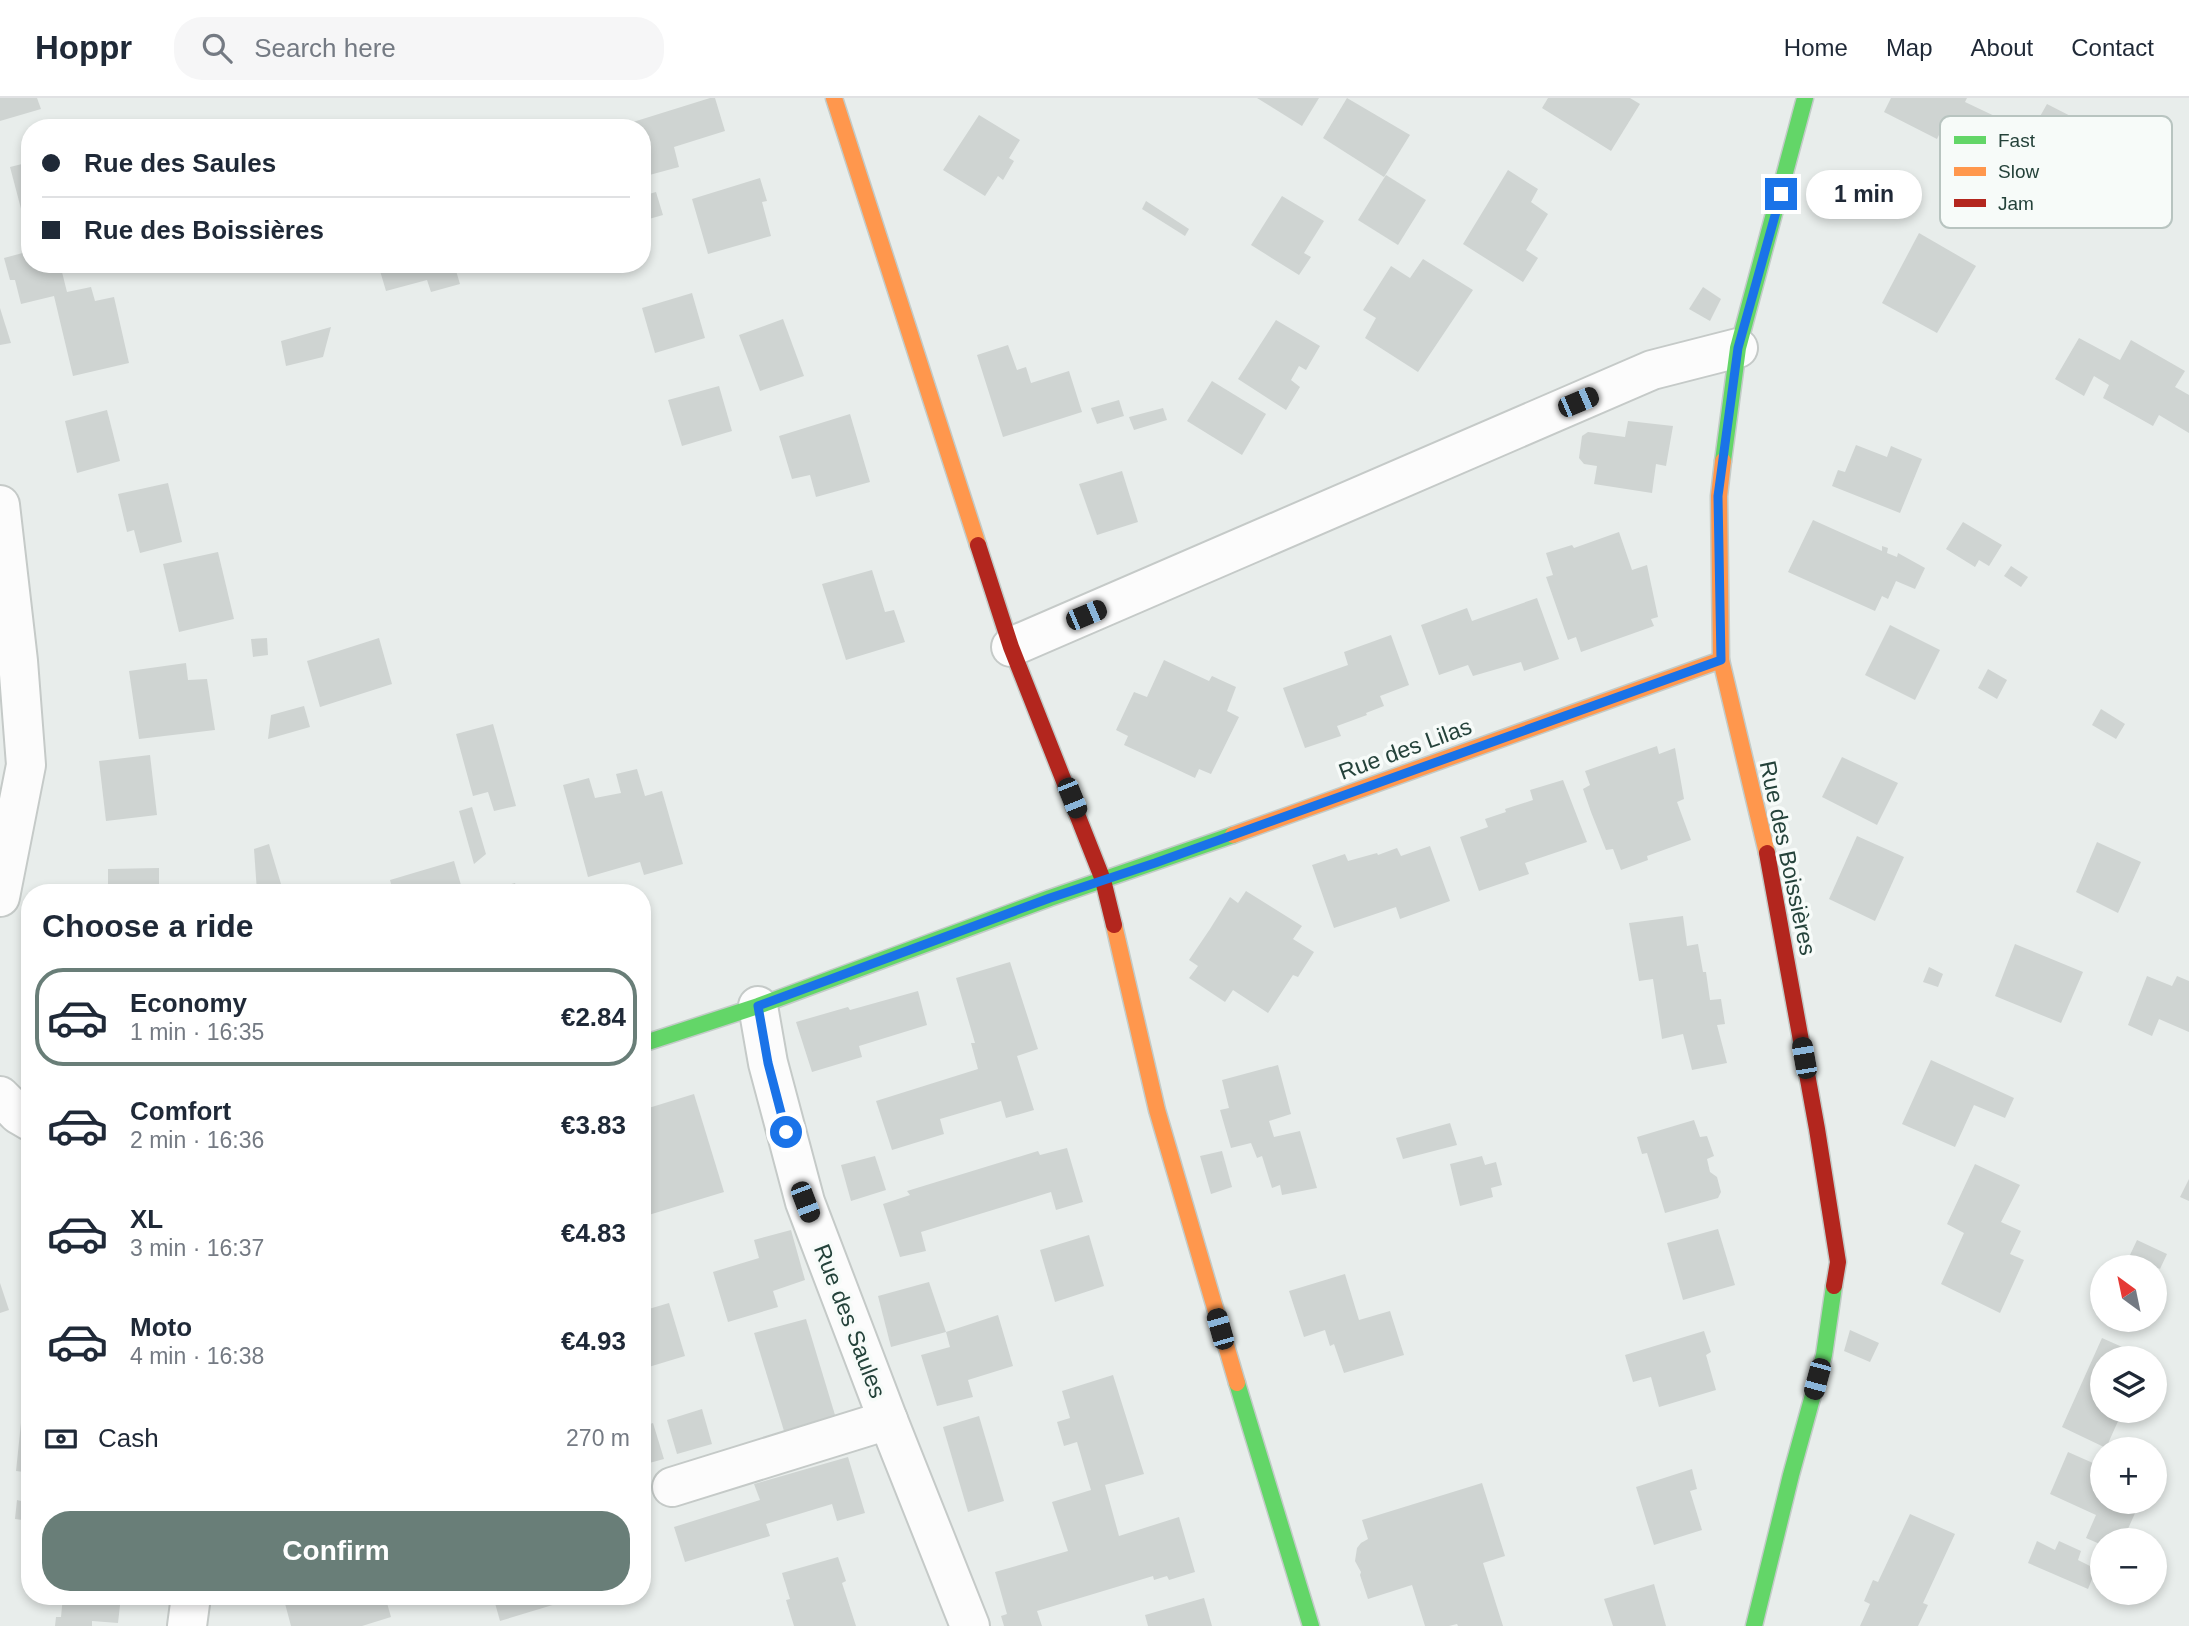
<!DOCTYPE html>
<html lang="en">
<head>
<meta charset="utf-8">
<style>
	body { margin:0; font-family:Arial,sans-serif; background:#f6f6f7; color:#1f2937; height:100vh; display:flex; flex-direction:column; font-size:26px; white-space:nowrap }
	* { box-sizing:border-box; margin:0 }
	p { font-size:23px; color:#747a83 }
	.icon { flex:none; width:38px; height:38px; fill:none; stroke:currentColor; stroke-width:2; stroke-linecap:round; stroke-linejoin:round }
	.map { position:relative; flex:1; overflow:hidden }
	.panel { position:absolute; left:21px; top:786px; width:630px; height:721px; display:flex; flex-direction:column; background:#fff; border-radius:28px; box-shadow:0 4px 10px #0003 }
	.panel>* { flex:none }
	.hud { position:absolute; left:21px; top:21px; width:630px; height:154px; border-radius:28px; box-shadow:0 4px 10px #0003; display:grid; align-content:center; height:154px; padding:0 21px; background:#fff }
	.needle { width:46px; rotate:327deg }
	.controls { position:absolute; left:2090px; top:1157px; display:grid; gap:14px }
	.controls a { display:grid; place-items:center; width:77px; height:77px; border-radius:50%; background:#fff; box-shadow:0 4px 10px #0003; font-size:35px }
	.end { position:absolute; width:32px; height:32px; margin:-16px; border:9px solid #1a73e8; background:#fff; box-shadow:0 0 0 4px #fff }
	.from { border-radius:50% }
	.bubble { position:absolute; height:49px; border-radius:24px; background:#fff; box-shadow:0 4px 10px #0003; font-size:23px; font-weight:800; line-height:49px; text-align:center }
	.car { position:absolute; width:21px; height:42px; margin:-21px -10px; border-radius:9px; box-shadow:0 0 5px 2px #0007; background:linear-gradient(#222 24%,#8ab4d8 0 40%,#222 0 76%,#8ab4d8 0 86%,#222 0) }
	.hud b { display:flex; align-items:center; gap:24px; height:66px; font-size:26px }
	.hud b+b { border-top:2px solid #e0e1e3 }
	.hud i { width:18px; height:18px; background:#1f2937 }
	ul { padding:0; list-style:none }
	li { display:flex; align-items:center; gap:21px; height:98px; margin:0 14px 10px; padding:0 7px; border:4px solid transparent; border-radius:28px }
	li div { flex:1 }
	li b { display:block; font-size:26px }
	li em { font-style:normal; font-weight:800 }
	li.on { border-color:#697e78 }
	li>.icon { width:63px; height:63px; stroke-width:1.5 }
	h2 { padding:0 21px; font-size:32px; line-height:84px }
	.pay { display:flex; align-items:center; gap:18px; height:77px; padding:0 21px; font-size:26px }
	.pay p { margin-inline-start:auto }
	.primary-button { display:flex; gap:14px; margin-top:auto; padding:14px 21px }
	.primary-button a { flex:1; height:80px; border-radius:28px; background:#697e78; color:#fff; font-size:28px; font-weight:800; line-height:80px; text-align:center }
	header { display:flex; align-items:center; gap:42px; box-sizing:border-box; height:98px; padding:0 35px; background:#fff; border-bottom:2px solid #e0e1e3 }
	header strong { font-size:33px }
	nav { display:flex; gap:38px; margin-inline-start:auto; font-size:24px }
	.search { width:490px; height:63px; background:#f6f6f7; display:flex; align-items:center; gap:18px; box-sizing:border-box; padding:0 24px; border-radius:28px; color:#747a83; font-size:26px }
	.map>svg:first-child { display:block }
	.building { fill:#cfd4d2 }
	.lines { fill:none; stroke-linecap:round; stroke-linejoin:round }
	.street-casing { stroke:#c5cac8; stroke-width:42 }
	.fast-casing { stroke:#c3cbc8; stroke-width:19 }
	.slow-casing { stroke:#c3cbc8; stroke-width:19 }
	.jam-casing { stroke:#c3cbc8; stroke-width:19 }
	.street { stroke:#fcfcfc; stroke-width:38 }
	.fast { stroke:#63d668; stroke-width:16 }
	.slow { stroke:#ff974d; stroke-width:16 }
	.jam { stroke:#b3261e; stroke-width:16 }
	.route { stroke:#1a73e8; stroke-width:9 }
	.labels { text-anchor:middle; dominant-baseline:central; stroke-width:7; stroke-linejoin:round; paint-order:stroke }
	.street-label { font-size:23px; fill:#24423a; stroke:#f7fbf9 }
	.key { fill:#f7fbf9; stroke:#b8c4c0; stroke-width:2 }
	.key-label { font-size:19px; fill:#24423a }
</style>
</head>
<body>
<header>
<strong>Hoppr</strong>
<div class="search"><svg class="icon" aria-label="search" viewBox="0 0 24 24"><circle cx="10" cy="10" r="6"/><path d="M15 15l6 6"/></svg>Search here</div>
<nav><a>Home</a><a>Map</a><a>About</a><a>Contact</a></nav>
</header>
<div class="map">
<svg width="2189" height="1528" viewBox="0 0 2189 1528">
	<rect width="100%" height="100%" fill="#e8edeb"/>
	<g class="building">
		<path d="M0 0H37L41 11 0 23Z"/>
		<path d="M710 0H715L725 33 674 49 679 69 642 79V30L617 29Z"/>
		<path d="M1257 0H1319L1302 28Z"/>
		<path d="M1347 0 1410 37 1384 79 1323 40Z"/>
		<path d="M1548 0H1630L1640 6 1611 53 1542 10Z"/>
		<path d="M1891 0H1967L1965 4 2003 22 1992 44 1946 23 1937 41 1884 14Z"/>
		<path d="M2047 6 2133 50 2118 82 2043 43 2037 55 2019 45 2025 33 2030 36Z"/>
		<path d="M979 17 1020 42 1009 60 1014 63 1003 82 998 78 985 98 943 72Z"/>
		<path d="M30 64V141H29L10 69Z"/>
		<path d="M1508 72 1538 91 1531 104 1548 116 1526 152 1538 160 1523 184 1463 146Z"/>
		<path d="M1386 77 1426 102 1398 147 1358 122Z"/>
		<path d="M760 80 767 103 762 104 771 138 708 156 692 101Z"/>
		<path d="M656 94 663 117 642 123V98Z"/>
		<path d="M1282 98 1324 123 1304 155 1311 159 1299 177 1251 147Z"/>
		<path d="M1146 103 1189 131 1185 138 1142 111Z"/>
		<path d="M1919 135 1976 168 1937 235 1882 205Z"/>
		<path d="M30 153V166H60L67 194 91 189 95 203 114 199 129 265 73 278 54 198 21 206 15 182H10L4 160Z"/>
		<path d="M1423 161 1473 192 1418 274 1365 240 1376 220 1363 212 1391 168 1410 180Z"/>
		<path d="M378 166H454L460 186 431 194 427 182 386 193Z"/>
		<path d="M481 166H502V167L483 173Z"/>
		<path d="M1703 189 1721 201 1710 223 1689 211Z"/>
		<path d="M692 195 705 240 655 255 642 210Z"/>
		<path d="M0 210 11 245 0 247Z"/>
		<path d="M783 221 804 278 760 293 739 237Z"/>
		<path d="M1276 222 1320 248 1306 272 1299 268 1291 282 1300 289 1286 312 1238 281Z"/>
		<path d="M331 229 323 259 286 268 281 243Z"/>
		<path d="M2079 240 2120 262 2131 242 2185 273 2175 289 2189 297V335L2159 317 2153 328 2103 300 2109 287 2094 278 2084 298 2055 281Z"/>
		<path d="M1008 247 1017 272 1026 269 1031 285 1069 273 1082 314 1003 339 977 257Z"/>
		<path d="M1212 283 1266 316 1242 357 1187 323Z"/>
		<path d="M719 288 732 333 682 348 668 302Z"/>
		<path d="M1119 302 1124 318 1097 326 1091 310Z"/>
		<path d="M1163 310 1167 322 1134 332 1129 319Z"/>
		<path d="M107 312 120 363 77 375 65 323Z"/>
		<path d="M850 316 870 384 816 399 810 377 792 381 779 338Z"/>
		<path d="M1628 323 1673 328 1666 368 1656 366 1652 395 1594 386 1597 368 1584 366 1579 360 1582 338 1588 334 1625 339Z"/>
		<path d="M1856 347 1887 359 1891 348 1922 361 1900 415 1832 388 1838 372 1845 374Z"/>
		<path d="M1122 373 1138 424 1097 437 1079 386Z"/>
		<path d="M168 385 182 444 140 455 134 432 127 434 118 396Z"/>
		<path d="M1813 422 1882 453V448L1888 450 1887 455 1897 459 1898 455 1925 470 1915 491 1896 483 1888 501 1882 498 1875 513 1788 474Z"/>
		<path d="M1963 424 2002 447 1989 468 1979 462 1975 469 1946 451Z"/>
		<path d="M1619 434 1632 472 1647 467 1658 519 1651 521 1654 528 1581 554 1576 539 1568 542 1546 479 1553 477 1546 455 1572 447 1574 450Z"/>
		<path d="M218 454 234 521 179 534 163 466Z"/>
		<path d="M2011 468 2028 479 2021 489 2004 478Z"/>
		<path d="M872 472 885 514 894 512 905 544 846 562 822 486Z"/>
		<path d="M1537 500 1559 561 1524 573 1521 564 1473 578 1468 567 1439 577 1421 527 1467 510 1472 523Z"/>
		<path d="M1890 527 1940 552 1915 602 1865 577Z"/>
		<path d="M1391 537 1409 587 1380 598 1384 608 1366 615 1367 617 1337 628 1341 638 1305 650 1283 590 1348 567 1344 554Z"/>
		<path d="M267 540 268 557 253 559 251 541Z"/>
		<path d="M379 540 392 586 320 609 307 563Z"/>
		<path d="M1164 562 1209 583 1212 578 1236 589 1227 613 1239 619 1211 676 1199 671 1195 680 1159 663 1124 647 1128 638 1116 632 1134 594 1147 599Z"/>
		<path d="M186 565 188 582 207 581 215 632 139 641 129 573Z"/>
		<path d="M1988 571 2007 582 1997 601 1978 590Z"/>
		<path d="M304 608 310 629 268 641 271 617Z"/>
		<path d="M2101 611 2125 626 2116 641 2092 627Z"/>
		<path d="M493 626 516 708 494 713 488 694 473 698 456 636Z"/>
		<path d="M1657 648 1659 656 1675 650 1684 701 1677 704 1691 742 1647 758 1648 762 1621 772 1613 751 1606 752 1591 714 1583 691 1590 687 1585 673Z"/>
		<path d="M150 657 157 717 106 723 99 663Z"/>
		<path d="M1842 659 1898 685 1877 727 1822 699Z"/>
		<path d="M637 671 645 698 662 693 683 766 644 777 640 764 588 779 563 687 589 680 595 700 621 695 616 676Z"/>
		<path d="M1563 682 1587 744 1525 765 1529 776 1479 793 1460 739 1488 729 1485 721 1506 714 1505 711 1533 702 1530 692Z"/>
		<path d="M472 709 486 756 474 766 459 713Z"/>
		<path d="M1857 738 1904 759 1875 823 1829 801Z"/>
		<path d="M2097 744 2141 764 2118 815 2076 794Z"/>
		<path d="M269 746 281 786 257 794 254 751Z"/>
		<path d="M1430 748 1450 803 1400 821 1396 809 1334 830 1312 767 1345 756 1348 763 1377 755 1378 757 1397 750 1401 758Z"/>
		<path d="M454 763 463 794H393L390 782Z"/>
		<path d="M159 770V794H108V771Z"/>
		<path d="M515 785 518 794H482Z"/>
		<path d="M1246 793 1302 828 1293 841 1314 854 1298 879 1293 877 1268 915 1233 892 1225 904 1189 880 1198 868 1189 862 1210 831 1230 799 1238 805Z"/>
		<path d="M1683 818 1687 848 1698 846 1703 874H1706L1710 902 1721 901 1725 926 1717 927 1727 965 1692 972 1683 936 1662 941 1653 881 1639 883 1629 825Z"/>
		<path d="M2015 846 2083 874 2061 925 1995 898Z"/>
		<path d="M1010 864 1038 951 1017 958 1034 1012 1006 1020 1001 1003 940 1021 944 1036 892 1052 876 1003 978 971 971 945H975L956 880Z"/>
		<path d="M1929 869 1943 876 1938 889 1923 884Z"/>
		<path d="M2147 878 2172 888 2177 878 2189 883V934L2159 921 2152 938 2128 927Z"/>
		<path d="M918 893 927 927 859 948 862 959 812 974 796 924 848 909 850 912Z"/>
		<path d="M1931 962 2014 1000 2005 1020 1974 1007 1955 1049 1902 1026Z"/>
		<path d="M1278 967 1291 1016 1269 1023 1274 1039 1300 1033 1317 1090 1282 1097 1280 1087 1272 1090 1262 1058 1257 1060 1251 1045 1231 1050 1220 1012 1229 1010 1222 982Z"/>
		<path d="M694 996 724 1094 642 1119V1012Z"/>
		<path d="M1694 1022 1700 1039 1707 1038 1714 1058 1707 1061 1710 1074 1717 1079 1721 1094 1718 1100 1665 1115 1647 1055 1642 1056 1637 1039Z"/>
		<path d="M1450 1025 1457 1047 1403 1061 1396 1040Z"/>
		<path d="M1067 1050 1083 1104 1056 1112 1051 1094 921 1134 926 1153 900 1159 883 1106 910 1097 907 1093 1038 1053 1040 1057Z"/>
		<path d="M1222 1053 1232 1089 1211 1096 1200 1058Z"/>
		<path d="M875 1058 886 1092 851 1103 841 1067Z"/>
		<path d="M1482 1058 1485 1067 1496 1064 1502 1087 1491 1090 1493 1099 1460 1108 1450 1066Z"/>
		<path d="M1975 1066 2020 1087 2001 1124 2021 1133 2010 1156 2024 1162 2000 1215 1941 1186 1964 1135 1947 1126Z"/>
		<path d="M2189 1081V1103L2180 1099Z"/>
		<path d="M1718 1131 1735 1187 1683 1202 1667 1145Z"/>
		<path d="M791 1132 805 1182 773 1193 778 1209 728 1224 713 1174 759 1160 754 1142Z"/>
		<path d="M1089 1137 1104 1188 1055 1204 1040 1152Z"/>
		<path d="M2137 1142 2167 1156 2160 1171 2130 1157Z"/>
		<path d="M1345 1176 1359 1222 1390 1213 1404 1257 1344 1275 1334 1246 1330 1248 1325 1232 1304 1239 1289 1193Z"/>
		<path d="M929 1184 946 1234 891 1249 878 1198Z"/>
		<path d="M0 1185 9 1212 0 1215Z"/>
		<path d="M669 1205 685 1258 642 1271V1213Z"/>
		<path d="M998 1217 1013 1268 968 1282 973 1299 937 1308 921 1257 950 1249 946 1234Z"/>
		<path d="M806 1221 835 1317 784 1333 754 1235Z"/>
		<path d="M1850 1232 1879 1245 1870 1264 1844 1253Z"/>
		<path d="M1704 1233 1711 1254 1706 1257 1716 1292 1659 1309 1651 1279 1633 1284 1625 1257Z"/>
		<path d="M2102 1240 2147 1260H2102V1312H2123L2106 1350 2062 1329Z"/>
		<path d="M1113 1277 1144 1376 1105 1387 1119 1438 1179 1419 1195 1474 1169 1482 1167 1478 1154 1482 1153 1478 1037 1513 1042 1528H1004L1001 1518 1007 1516 995 1474 1068 1453 1052 1404 1091 1392 1077 1344 1064 1348 1057 1324 1070 1320 1062 1293Z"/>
		<path d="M702 1311 712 1346 677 1356 667 1322Z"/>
		<path d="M979 1318 1004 1403 968 1414 943 1329Z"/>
		<path d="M21 1325 30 1326V1423L15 1421 17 1402 21 1403 24 1374 16 1373Z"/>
		<path d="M653 1325 664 1361 642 1367V1329Z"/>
		<path d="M2068 1354 2102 1369V1404H2140L2123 1442H2102V1447L2086 1440 2096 1417 2050 1396Z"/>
		<path d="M848 1359 865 1415 837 1423 832 1406 766 1426 770 1438 685 1464 674 1429 760 1402 754 1386Z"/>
		<path d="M1692 1371 1697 1391 1690 1393 1702 1432 1654 1447 1636 1389Z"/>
		<path d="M1482 1385 1505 1458 1483 1465 1503 1528H1458L1457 1526 1449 1528H1425L1412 1487 1368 1501 1360 1477 1361 1474 1355 1463 1357 1450 1361 1445 1368 1441 1362 1422Z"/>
		<path d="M1910 1416 1955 1436 1923 1505 1928 1507 1918 1528H1860L1870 1506 1864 1503 1873 1482 1878 1484Z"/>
		<path d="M2037 1443 2055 1452 2059 1443 2081 1453 2078 1462 2096 1471 2088 1491 2028 1465Z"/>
		<path d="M838 1459 846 1483 842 1485 856 1528H794L786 1502 790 1501 782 1475Z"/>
		<path d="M1654 1486 1666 1528H1613L1604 1501Z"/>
		<path d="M63 1498H121L118 1525 92 1523V1528H55L56 1519H61Z"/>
		<path d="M283 1498H385L391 1519 362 1528H291Z"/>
		<path d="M493 1498H579V1499L500 1523Z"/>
		<path d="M1204 1500 1212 1528H1148L1145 1517Z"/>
	</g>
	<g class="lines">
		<defs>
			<g id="street">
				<path d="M0 407 18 563 26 667 0 799"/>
				<path d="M1011 549 1652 272 1738 250"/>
				<path d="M758 908 768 965 805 1104 888 1322 970 1528"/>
				<path d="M0 998 18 1016 30 1023"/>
				<path d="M672 1389 888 1322"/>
				<path d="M187 1528 191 1498"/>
			</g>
			<g id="fast">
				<path d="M1723 363 1738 250 1805 0"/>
				<path d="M642 946 758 908 1050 800 1233 737"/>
				<path d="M1237 1285 1311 1528"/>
				<path d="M1754 1528 1791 1377 1824 1257 1834 1188"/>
			</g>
			<g id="slow">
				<path d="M834 0 978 447"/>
				<path d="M1723 363 1719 398 1721 562 1767 755"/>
				<path d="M1233 737 1721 562"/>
				<path d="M1114 827 1157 1012 1237 1285"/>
			</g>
			<g id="jam">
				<path d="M978 447 1011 549 1103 782 1114 827"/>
				<path d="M1767 755 1817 1031 1838 1164 1834 1188"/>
			</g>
		</defs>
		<use href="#street" class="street-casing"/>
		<use href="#fast" class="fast-casing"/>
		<use href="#slow" class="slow-casing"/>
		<use href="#jam" class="jam-casing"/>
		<use href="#street" class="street"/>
		<use href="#fast" class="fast"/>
		<use href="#slow" class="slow"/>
		<use href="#jam" class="jam"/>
	</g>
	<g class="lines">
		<path class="route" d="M786 1034 768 965 758 908 1050 800 1155 765 1721 562 1718 398 1738 250 1781 96"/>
	</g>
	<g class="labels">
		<g class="street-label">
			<text transform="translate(1405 651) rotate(-20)">Rue des Lilas</text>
			<text transform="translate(1788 760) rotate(78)">Rue des Boissières</text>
			<text transform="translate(850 1223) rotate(69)">Rue des Saules</text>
		</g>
	</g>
	<rect x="1940" y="18" width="232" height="112" rx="10" class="key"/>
	<rect x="1954" y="38" width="32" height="8" fill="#63d668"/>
	<rect x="1954" y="69" width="32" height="9" fill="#ff974d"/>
	<rect x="1954" y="101" width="32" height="8" fill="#b3261e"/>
	<g class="key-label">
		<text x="1998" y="49">Fast</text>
		<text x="1998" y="80">Slow</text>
		<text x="1998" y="112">Jam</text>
	</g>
</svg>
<div class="controls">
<a><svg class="needle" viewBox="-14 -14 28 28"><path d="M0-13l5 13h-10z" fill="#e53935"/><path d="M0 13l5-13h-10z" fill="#747a83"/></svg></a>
<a><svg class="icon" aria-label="layers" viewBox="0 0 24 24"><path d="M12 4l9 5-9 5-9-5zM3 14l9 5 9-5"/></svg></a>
<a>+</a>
<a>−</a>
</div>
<i class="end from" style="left:786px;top:1034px"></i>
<i class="end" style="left:1781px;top:96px"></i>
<div class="bubble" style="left:1806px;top:72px;width:116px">1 min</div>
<i class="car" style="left:1578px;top:304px;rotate:67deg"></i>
<i class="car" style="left:1086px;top:517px;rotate:67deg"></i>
<i class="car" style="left:1072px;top:700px;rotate:158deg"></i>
<i class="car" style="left:1804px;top:960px;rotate:350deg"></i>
<i class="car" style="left:805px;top:1104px;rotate:159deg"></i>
<i class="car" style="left:1220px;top:1231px;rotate:344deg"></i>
<i class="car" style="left:1817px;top:1281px;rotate:195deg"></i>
<div class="hud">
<b><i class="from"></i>Rue des Saules</b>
<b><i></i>Rue des Boissières</b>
</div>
<section class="panel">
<h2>Choose a ride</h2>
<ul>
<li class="on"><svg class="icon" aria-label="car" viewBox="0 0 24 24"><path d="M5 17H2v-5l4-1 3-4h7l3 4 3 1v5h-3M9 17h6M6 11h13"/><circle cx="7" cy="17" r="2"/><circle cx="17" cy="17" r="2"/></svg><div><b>Economy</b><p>1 min · 16:35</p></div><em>€2.84</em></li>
<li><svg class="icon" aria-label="car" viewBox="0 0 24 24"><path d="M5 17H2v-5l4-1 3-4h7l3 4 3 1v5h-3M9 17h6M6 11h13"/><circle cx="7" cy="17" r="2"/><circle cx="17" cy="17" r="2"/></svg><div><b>Comfort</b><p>2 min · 16:36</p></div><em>€3.83</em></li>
<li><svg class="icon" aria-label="car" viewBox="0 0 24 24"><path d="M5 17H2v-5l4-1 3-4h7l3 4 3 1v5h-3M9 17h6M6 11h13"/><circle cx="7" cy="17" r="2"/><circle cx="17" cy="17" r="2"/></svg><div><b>XL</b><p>3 min · 16:37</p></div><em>€4.83</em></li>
<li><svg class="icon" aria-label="car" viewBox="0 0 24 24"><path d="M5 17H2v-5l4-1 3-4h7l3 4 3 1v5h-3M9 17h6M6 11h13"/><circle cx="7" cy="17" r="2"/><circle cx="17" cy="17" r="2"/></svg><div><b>Moto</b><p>4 min · 16:38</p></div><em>€4.93</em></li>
</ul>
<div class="pay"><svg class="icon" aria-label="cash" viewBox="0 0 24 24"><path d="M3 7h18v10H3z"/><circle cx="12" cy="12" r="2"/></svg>Cash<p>270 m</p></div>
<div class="primary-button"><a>Confirm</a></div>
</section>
</div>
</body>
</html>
